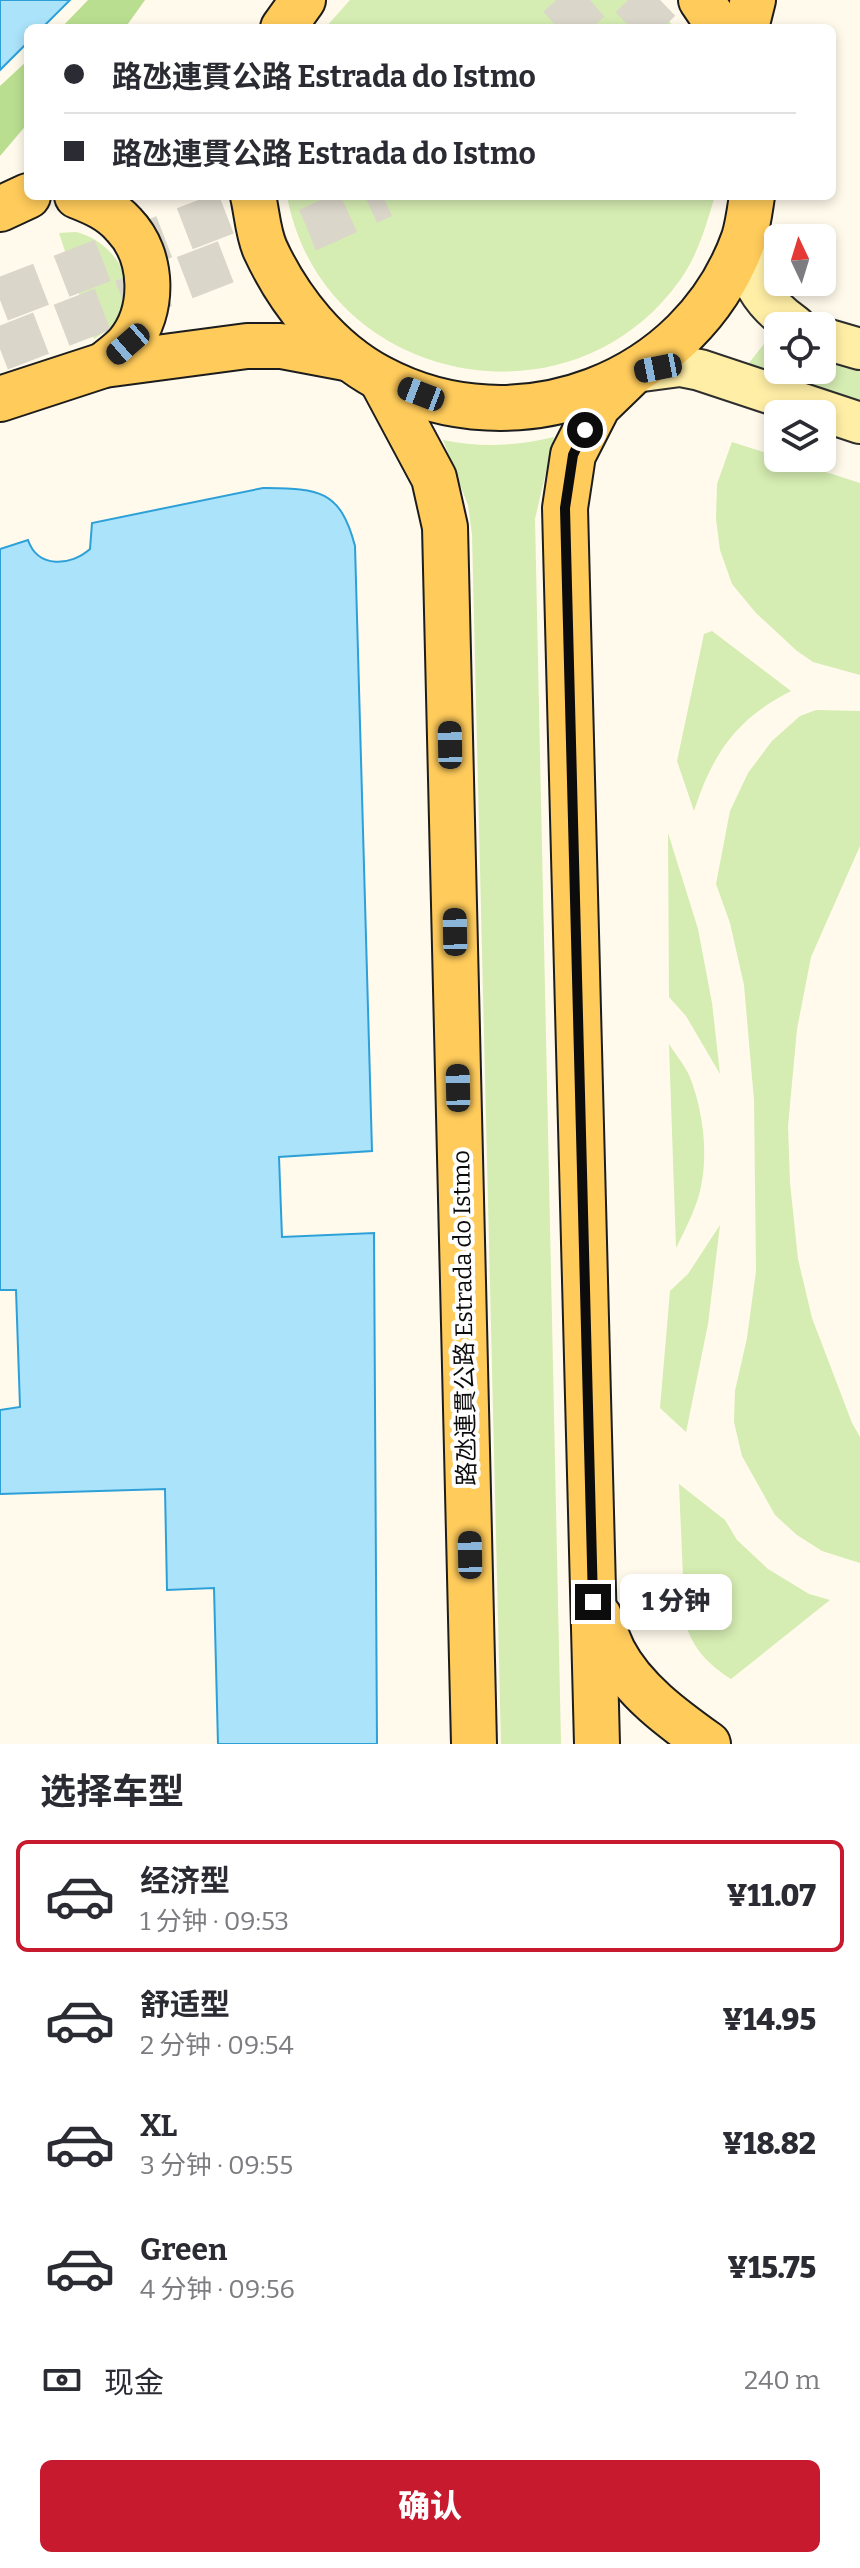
<!DOCTYPE html>
<html lang="zh">
<head>
<meta charset="utf-8">
<style>
	body { margin:0; font-family:Bitter,"Noto Sans SC",serif; background:#f2f2f3; color:#2b2b33; height:100vh; display:flex; flex-direction:column; font-size:30px; white-space:nowrap }
	* { box-sizing:border-box; margin:0 }
	p { font-size:26px; color:#7c7c81 }
	.icon { flex:none; width:44px; height:44px; fill:none; stroke:currentColor; stroke-width:2; stroke-linecap:round; stroke-linejoin:round }
	.map { position:relative; height:1744px; overflow:hidden }
	.details { display:flex; flex-direction:column; background:#fff; flex:1 }
	.details>* { flex:none }
	.banner { position:absolute; left:24px; top:24px; width:812px; height:176px; border-radius:12px; box-shadow:0 4px 12px #0003; display:grid; align-content:center; height:176px; padding:0 40px; background:#fff }
	.needle { width:52px; rotate:356deg }
	.buttons { position:absolute; left:764px; top:224px; display:grid; gap:16px }
	.buttons a { display:grid; place-items:center; width:72px; height:72px; border-radius:12px; background:#fff; box-shadow:0 4px 12px #0003; font-size:40px }
	.end { position:absolute; width:36px; height:36px; margin:-18px; border:10px solid #0c0c0c; background:#fff; box-shadow:0 0 0 4px #fff }
	.from { border-radius:50% }
	.bubble { position:absolute; height:56px; border-radius:12px; background:#fff; box-shadow:0 4px 12px #0003; font-size:26px; font-weight:800; line-height:56px; text-align:center }
	.car { position:absolute; width:24px; height:48px; margin:-24px -12px; border-radius:10px; box-shadow:0 0 6px 2px #0007; background:linear-gradient(#222 24%,#8ab4d8 0 40%,#222 0 76%,#8ab4d8 0 86%,#222 0) }
	.banner b { display:flex; align-items:center; gap:28px; height:76px; font-size:30px }
	.banner b+b { border-top:2px solid #e1e1e2 }
	.banner i { width:20px; height:20px; background:#2b2b33 }
	ul { padding:0; list-style:none }
	li { display:flex; align-items:center; gap:24px; height:112px; margin:0 16px 12px; padding:0 24px; border:4px solid transparent; border-radius:12px }
	li div { flex:1 }
	li b { display:block; font-size:30px }
	li em { font-style:normal; font-weight:800 }
	li.active { border-color:#c71a2f }
	li>.icon { width:72px; height:72px; stroke-width:1.5 }
	h2 { padding:0 40px; font-size:36px; line-height:96px }
	.pay { display:flex; align-items:center; gap:20px; height:88px; padding:0 40px; font-size:30px }
	.pay p { margin-inline-start:auto }
	.button { display:flex; gap:16px; margin-top:auto; padding:16px 40px }
	.button a { flex:1; height:92px; border-radius:12px; background:#c71a2f; color:#fff; font-size:32px; font-weight:800; line-height:92px; text-align:center }
	.map>svg:first-child { display:block }
	.green { fill:#d5ecb2 }
	.forest { fill:#b9de90 }
	.water { fill:#abe3fb; stroke:#2da0d8; stroke-width:2 }
	.lines { fill:none; stroke-linecap:round; stroke-linejoin:round }
	.primary-tunnel { stroke:#dbd6ca; stroke-width:44; stroke-dasharray:44 22; stroke-linecap:butt }
	.secondary-casing { stroke:#2e2e2e; stroke-width:44 }
	.primary-casing { stroke:#1d1d1d; stroke-width:48 }
	.secondary { stroke:#ffefa6; stroke-width:40 }
	.primary { stroke:#ffcb5b; stroke-width:44 }
	.route { stroke:#0c0c0c; stroke-width:10 }
	.labels { text-anchor:middle; dominant-baseline:central; stroke-width:8; stroke-linejoin:round; paint-order:stroke }
	.street-label { font-size:24px; fill:#0c0c0c; stroke:#fff }
</style>
</head>
<body>
<div class="map">
<svg width="860" height="1744" viewBox="0 0 860 1744">
	<rect width="100%" height="100%" fill="#fffaeb"/>
	<g class="green">
		<path d="M350 0H651L675 28H325Z"/>
		<path d="M287 196H715C706 225 698 255 680 280 570 435 322 384 287 196Z"/>
		<path d="M76 232C107 239 137 274 125 308 120 322 106 331 94 339L59 233Z"/>
		<path d="M771 335 778 337V370H822V350L860 361V404L745 368Z"/>
		<path d="M554 437 535 519 561 1744H501L472 534 468 505 443 440C481 448 516 446 554 437Z"/>
		<path d="M732 442 860 483V675L813 662 797 651 756 613 732 584 720 550 716 519 717 484Z"/>
		<path d="M712 631 791 691C736 719 713 753 694 811L677 761 704 634Z"/>
		<path d="M816 710 860 711V846L811 957 797 1029 788 1126 790 1183 798 1259 812 1318 852 1423 860 1437V1563L822 1551 797 1535 775 1515 742 1456 734 1422 735 1391 747 1338 756 1271 754 1100 744 985 730 923 716 884 730 811 748 773 772 741 800 716Z"/>
		<path d="M668 833 698 929 712 1003 720 1074 686 1016 669 997Z"/>
		<path d="M669 1044C675 1054 684 1064 689 1075 703 1109 709 1155 700 1191 695 1211 685 1230 676 1248Z"/>
		<path d="M720 1225 708 1324 686 1432 660 1408 670 1291 688 1274Z"/>
		<path d="M679 1484 725 1520 737 1540 768 1569 809 1594 830 1600 731 1679C708 1664 694 1650 685 1623Z"/>
	</g>
	<g class="forest">
		<path d="M88 0H145L125 28H61Z"/>
		<path d="M28 60V123L0 156V86Z"/>
	</g>
	<g class="water">
		<path d="M0 0H70L42 28H28V42L0 70Z"/>
		<path d="M263 488C317 489 340 488 355 546L372 1151 279 1157 282 1237 374 1233 377 1744H218L214 1588 167 1590 165 1489 0 1494V1410L20 1407 16 1290H0V549L28 540C38 569 71 566 90 549L92 523Z"/>
	</g>
	<g class="lines">
		<g class="primary-tunnel">
			<path d="M558 28 590 0"/>
			<path d="M631 28 660 0"/>
			<path d="M0 300 270 196"/>
			<path d="M0 349 308 230 383 196"/>
		</g>
		<defs>
			<g id="secondary">
				<path d="M744 237C748 280 760 301 795 326"/>
				<path d="M822 338 860 349"/>
				<path d="M635 372 680 366 700 370 860 423"/>
			</g>
			<g id="primary">
				<path d="M701 0 720 28"/>
				<path d="M283 28 303 0"/>
				<path d="M746 28 753 0"/>
				<path d="M77 196C95 203 111 210 124 225 154 256 155 311 128 344 121 352 112 358 104 365"/>
				<path d="M253 196C257 213 258 233 265 249 289 301 329 351 380 378 517 451 692 385 744 238 748 225 750 209 752 196"/>
				<path d="M0 209 28 196"/>
				<path d="M381 379 434 478 445 527 474 1744"/>
				<path d="M0 399 104 365 247 346H281L350 359"/>
				<path d="M599 1616C603 1627 608 1640 613 1651 633 1690 673 1719 708 1744"/>
				<path d="M597 1744 565 508 573 455 598 406 630 375"/>
			</g>
		</defs>
		<use href="#secondary" class="secondary-casing"/>
		<use href="#primary" class="primary-casing"/>
		<use href="#secondary" class="secondary"/>
		<use href="#primary" class="primary"/>
	</g>
	<g class="lines">
		<path class="route" d="M585 430 573 455 565 508 593 1602"/>
	</g>
	<g class="labels">
		<g class="street-label">
			<text transform="translate(464 1318) rotate(-91)">路氹連貫公路 Estrada do Istmo</text>
		</g>
	</g>
</svg>
<div class="buttons">
<a><svg class="needle" viewBox="-14 -14 28 28"><path d="M0-13l5 13h-10z" fill="#e53935"/><path d="M0 13l5-13h-10z" fill="#7c7c81"/></svg></a>
<a><svg class="icon" aria-label="locate" viewBox="0 0 24 24"><circle cx="12" cy="12" r="6"/><path d="M12 2v4M12 18v4M2 12h4M18 12h4"/></svg></a>
<a><svg class="icon" aria-label="layers" viewBox="0 0 24 24"><path d="M12 4l9 5-9 5-9-5zM3 14l9 5 9-5"/></svg></a>
</div>
<i class="end from" style="left:585px;top:430px"></i>
<i class="end" style="left:593px;top:1602px"></i>
<div class="bubble" style="left:620px;top:1574px;width:112px">1 分钟</div>
<i class="car" style="left:128px;top:344px;rotate:229deg"></i>
<i class="car" style="left:658px;top:368px;rotate:259deg"></i>
<i class="car" style="left:421px;top:394px;rotate:291deg"></i>
<i class="car" style="left:450px;top:745px;rotate:359deg"></i>
<i class="car" style="left:455px;top:932px;rotate:359deg"></i>
<i class="car" style="left:458px;top:1088px;rotate:359deg"></i>
<i class="car" style="left:470px;top:1555px;rotate:359deg"></i>
<div class="banner">
<b><i class="from"></i>路氹連貫公路 Estrada do Istmo</b>
<b><i></i>路氹連貫公路 Estrada do Istmo</b>
</div>
</div>
<section class="details">
<h2>选择车型</h2>
<ul>
<li class="active"><svg class="icon" aria-label="car" viewBox="0 0 24 24"><path d="M5 17H2v-5l4-1 3-4h7l3 4 3 1v5h-3M9 17h6M6 11h13"/><circle cx="7" cy="17" r="2"/><circle cx="17" cy="17" r="2"/></svg><div><b>经济型</b><p>1 分钟 · 09:53</p></div><em>¥11.07</em></li>
<li><svg class="icon" aria-label="car" viewBox="0 0 24 24"><path d="M5 17H2v-5l4-1 3-4h7l3 4 3 1v5h-3M9 17h6M6 11h13"/><circle cx="7" cy="17" r="2"/><circle cx="17" cy="17" r="2"/></svg><div><b>舒适型</b><p>2 分钟 · 09:54</p></div><em>¥14.95</em></li>
<li><svg class="icon" aria-label="car" viewBox="0 0 24 24"><path d="M5 17H2v-5l4-1 3-4h7l3 4 3 1v5h-3M9 17h6M6 11h13"/><circle cx="7" cy="17" r="2"/><circle cx="17" cy="17" r="2"/></svg><div><b>XL</b><p>3 分钟 · 09:55</p></div><em>¥18.82</em></li>
<li><svg class="icon" aria-label="car" viewBox="0 0 24 24"><path d="M5 17H2v-5l4-1 3-4h7l3 4 3 1v5h-3M9 17h6M6 11h13"/><circle cx="7" cy="17" r="2"/><circle cx="17" cy="17" r="2"/></svg><div><b>Green</b><p>4 分钟 · 09:56</p></div><em>¥15.75</em></li>
</ul>
<div class="pay"><svg class="icon" aria-label="cash" viewBox="0 0 24 24"><path d="M3 7h18v10H3z"/><circle cx="12" cy="12" r="2"/></svg>现金<p>240 m</p></div>
<div class="button"><a>确认</a></div>
</section>
</body>
</html>
